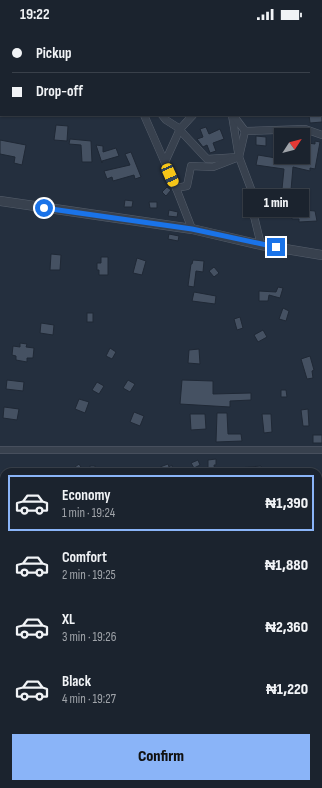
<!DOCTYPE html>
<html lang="en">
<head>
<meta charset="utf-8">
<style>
	body { margin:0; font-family:"Sofia Sans Condensed",sans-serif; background:#282f3a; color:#f1f3f6; height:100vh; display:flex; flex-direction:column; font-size:15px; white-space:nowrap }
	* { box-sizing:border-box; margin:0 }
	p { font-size:13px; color:#a0a4aa }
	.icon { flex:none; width:22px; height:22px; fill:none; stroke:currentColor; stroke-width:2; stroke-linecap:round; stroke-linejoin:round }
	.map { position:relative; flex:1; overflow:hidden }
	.side { position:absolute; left:0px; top:440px; width:322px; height:320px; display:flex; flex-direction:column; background:#1b232e; border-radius:12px 12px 0 0; box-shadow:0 1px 3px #0004,0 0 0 1px #39404a }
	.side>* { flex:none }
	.guide { position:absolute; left:0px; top:0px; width:322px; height:88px; box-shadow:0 1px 3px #0004,0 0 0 1px #39404a; display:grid; align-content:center; height:88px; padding:0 12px; background:#1b232e }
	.needle { width:26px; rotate:54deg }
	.controls { position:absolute; left:274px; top:100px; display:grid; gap:8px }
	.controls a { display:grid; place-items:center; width:36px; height:36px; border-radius:0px; background:#1b232e; box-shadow:0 1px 3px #0004,0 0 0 1px #39404a; font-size:20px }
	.end { position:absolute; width:18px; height:18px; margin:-9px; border:5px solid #1a73e8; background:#fff; box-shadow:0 0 0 2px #fff }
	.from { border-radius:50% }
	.bubble { position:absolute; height:28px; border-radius:0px; background:#1b232e; box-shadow:0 1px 3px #0004,0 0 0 1px #39404a; font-size:13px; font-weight:800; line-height:28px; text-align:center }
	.car { position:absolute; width:12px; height:24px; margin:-12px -6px; border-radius:5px; box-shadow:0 0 3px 1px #0007; background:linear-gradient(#f5c518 24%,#345 0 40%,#f5c518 0 76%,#345 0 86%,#f5c518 0) }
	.guide b { display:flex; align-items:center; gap:14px; height:38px; font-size:15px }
	.guide b+b { border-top:1px solid #39404a }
	.guide i { width:10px; height:10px; background:#f1f3f6 }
	ul { padding:7px 0 0; list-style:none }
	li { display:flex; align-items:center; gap:12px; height:56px; margin:0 8px 6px; padding:0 4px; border:2px solid transparent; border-radius:0px }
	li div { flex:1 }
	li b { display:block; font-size:15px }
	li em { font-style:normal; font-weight:800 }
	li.active { border-color:#8ab4f8 }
	li>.icon { width:36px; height:36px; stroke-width:1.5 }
	.cta { display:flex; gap:8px; margin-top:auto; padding:8px 12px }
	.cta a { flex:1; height:46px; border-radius:0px; background:#8ab4f8; color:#111; font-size:16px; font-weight:800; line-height:46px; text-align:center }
	.status { display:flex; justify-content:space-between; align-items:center; height:28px; padding:0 20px; background:#1b232e; direction:ltr }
	.status svg { height:11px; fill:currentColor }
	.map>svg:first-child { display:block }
	.building { fill:#455162; stroke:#1f2835 }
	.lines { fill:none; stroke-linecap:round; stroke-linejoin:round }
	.minor-casing { stroke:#565f6c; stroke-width:8 }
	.tertiary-casing { stroke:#565f6c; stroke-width:10 }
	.minor { stroke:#38414e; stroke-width:7 }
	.tertiary { stroke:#38414e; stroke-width:9 }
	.route { stroke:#1a73e8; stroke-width:5 }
</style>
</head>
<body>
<div class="status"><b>19:22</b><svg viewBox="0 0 49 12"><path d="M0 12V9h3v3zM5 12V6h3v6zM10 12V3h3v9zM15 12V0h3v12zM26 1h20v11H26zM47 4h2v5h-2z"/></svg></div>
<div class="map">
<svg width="322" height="760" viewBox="0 0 322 760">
	<rect width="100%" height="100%" fill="#242f3e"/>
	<g class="building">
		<path d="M309 87H322V94L310 95Z"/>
		<path d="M56 97 68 98 67 113 54 112Z"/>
		<path d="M206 99 209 106 220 101 224 111 213 115 216 123 210 125 207 117 203 119 197 111 203 109 200 101Z"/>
		<path d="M256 108 266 109V118L256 117Z"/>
		<path d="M70 111 91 113 92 134H82L81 117 69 116Z"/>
		<path d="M0 112 26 117 22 137 14 135 15 129 0 126Z"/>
		<path d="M315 113 320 114 315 141 310 140V143L293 139 291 162 282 161 284 141 256 137 258 127 300 134 301 130H305L308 115 315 116Z"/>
		<path d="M96 117 103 118V124L116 120 119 128 102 133V135Z"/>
		<path d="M131 124 141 149 135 151 134 147 113 153 112 149 107 151 104 143 130 137 125 126Z"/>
		<path d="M167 159 171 162 166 168 162 164Z"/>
		<path d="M125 172 133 173 132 179H124Z"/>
		<path d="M149 174H157V180H150Z"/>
		<path d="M169 182 178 184 177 189 168 188Z"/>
		<path d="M303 182 315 183 317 193 299 194V191H292L291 183Z"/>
		<path d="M169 206 179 208 178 213 168 211Z"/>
		<path d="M51 226 61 227 60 242H50Z"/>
		<path d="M101 229H108V247H99V242H97V235H101Z"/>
		<path d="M137 230 146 233 142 247 133 245Z"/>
		<path d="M193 232 204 233 203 244 196 243 194 259 188 258 191 236H192Z"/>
		<path d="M214 239 219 245 214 249 209 243Z"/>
		<path d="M278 259 283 260 280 270 269 267 268 273H259V263L276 264Z"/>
		<path d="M194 264 216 268 215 276 192 273Z"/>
		<path d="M283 280 289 283 286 293 279 291Z"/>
		<rect x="87" y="285" width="6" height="9"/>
		<path d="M240 289 243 300 237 302 234 291Z"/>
		<path d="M41 295 54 297 53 307 40 305Z"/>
		<path d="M263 302 267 309 258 314 254 307Z"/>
		<path d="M20 315 27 316 26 319 34 320 33 330H27V334L16 332V328L12 327 13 318 20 319Z"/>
		<path d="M110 320 116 324 112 331 106 328Z"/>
		<path d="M199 321 200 336 188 335 189 322Z"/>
		<path d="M310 328 314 342 312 343 313 350 307 351 301 331Z"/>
		<path d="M7 352 24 354 23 363 6 361Z"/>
		<path d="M128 352 135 356 130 364 123 360Z"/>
		<path d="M182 352 213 353V366L251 365V372L230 373V379L180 376Z"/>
		<path d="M97 354 104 358 99 366 92 362Z"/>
		<path d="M281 362H286L287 369H281Z"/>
		<path d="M79 371 89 374 85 385 75 381Z"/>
		<path d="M4 379 19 381 17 392 3 390Z"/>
		<path d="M308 381 309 398H303L301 382Z"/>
		<path d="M134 384 144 388 140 398 130 394Z"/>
		<path d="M217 385H227L228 406H241L242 413 216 414Z"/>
		<path d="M190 386H205L206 401 191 402Z"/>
		<path d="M262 386H271L272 404 264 405Z"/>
		<rect x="313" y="407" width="9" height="8"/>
		<path d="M216 431V437H214L215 444H208V432Z"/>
		<path d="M198 432 200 437 194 440 191 435Z"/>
		<path d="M79 436 84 444H78L75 439Z"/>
		<path d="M168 436 169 439 172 437V444H162L160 439Z"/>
		<rect x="90" y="438" width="5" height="6"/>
		<path d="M261 438 262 444H228V441Z"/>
	</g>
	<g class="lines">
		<defs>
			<g id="minor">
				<path d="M111 0V1"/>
				<path d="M211 0 212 1"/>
				<path d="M321 26H322"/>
				<path d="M144 87 176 160 192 201"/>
				<path d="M162 87 166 92 177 99 207 131 239 129 251 161 254 188 261 217"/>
				<path d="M232 87 238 124"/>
				<path d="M233 87 245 103"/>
				<path d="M165 134 180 101 193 87"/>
				<path d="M176 160 187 158 191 138 213 139 239 129 245 103 305 101 322 107"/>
				<path d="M0 422H322"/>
				<path d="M0 556 4 554"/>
			</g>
			<path id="tertiary" d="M0 173 192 201 261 217 322 227"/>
		</defs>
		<use href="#minor" class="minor-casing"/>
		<use href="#tertiary" class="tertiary-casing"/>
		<use href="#minor" class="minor"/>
		<use href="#tertiary" class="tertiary"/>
	</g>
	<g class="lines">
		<path class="route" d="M44 180 192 201 276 219"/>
	</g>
</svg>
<div class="controls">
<a><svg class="needle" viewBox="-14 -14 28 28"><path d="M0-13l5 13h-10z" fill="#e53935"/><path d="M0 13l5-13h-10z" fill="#a0a4aa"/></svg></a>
</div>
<i class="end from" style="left:44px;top:180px"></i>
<i class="end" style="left:276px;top:219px"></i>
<div class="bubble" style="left:243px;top:161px;width:66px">1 min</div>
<i class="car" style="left:170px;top:147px;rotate:156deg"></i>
<div class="guide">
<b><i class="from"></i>Pickup</b>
<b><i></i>Drop-off</b>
</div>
<section class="side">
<ul>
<li class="active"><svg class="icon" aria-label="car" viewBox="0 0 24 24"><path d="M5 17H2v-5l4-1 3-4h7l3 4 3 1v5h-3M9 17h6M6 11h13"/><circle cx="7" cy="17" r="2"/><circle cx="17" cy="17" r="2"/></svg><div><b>Economy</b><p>1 min · 19:24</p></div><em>₦1,390</em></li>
<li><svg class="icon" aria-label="car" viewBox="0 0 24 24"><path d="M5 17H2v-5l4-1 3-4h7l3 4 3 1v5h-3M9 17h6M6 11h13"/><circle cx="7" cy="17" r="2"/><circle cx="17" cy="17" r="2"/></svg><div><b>Comfort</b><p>2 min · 19:25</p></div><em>₦1,880</em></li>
<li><svg class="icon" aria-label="car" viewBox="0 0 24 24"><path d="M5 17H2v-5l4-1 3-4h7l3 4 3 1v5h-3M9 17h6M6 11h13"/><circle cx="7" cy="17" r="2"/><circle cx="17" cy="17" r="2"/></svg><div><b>XL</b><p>3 min · 19:26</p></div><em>₦2,360</em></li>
<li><svg class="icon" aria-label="car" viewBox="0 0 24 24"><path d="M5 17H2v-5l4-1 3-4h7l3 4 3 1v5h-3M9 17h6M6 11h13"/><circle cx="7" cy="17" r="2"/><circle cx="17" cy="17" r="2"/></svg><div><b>Black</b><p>4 min · 19:27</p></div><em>₦1,220</em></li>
</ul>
<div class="cta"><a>Confirm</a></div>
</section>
</div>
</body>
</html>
